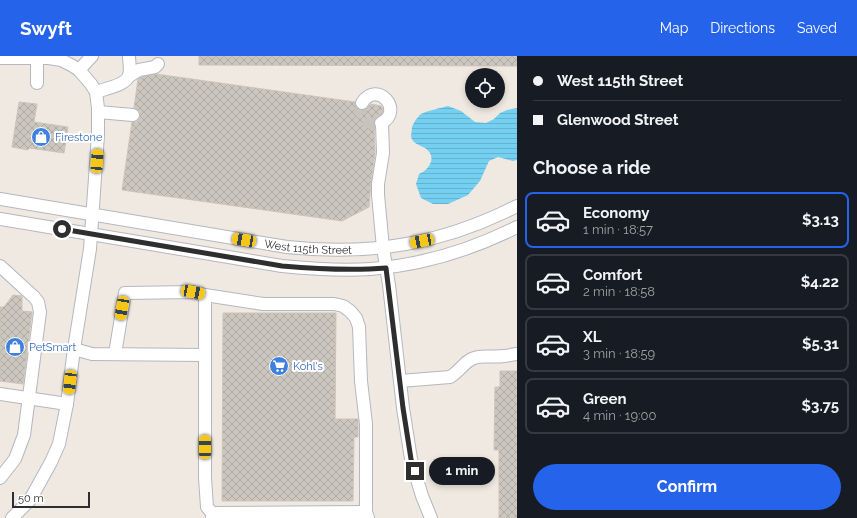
<!DOCTYPE html>
<html lang="en">
<head>
<meta charset="utf-8">
<style>
	body { margin:0; font-family:Raleway,sans-serif; background:#242831; color:#f1f3f6; height:100vh; display:flex; flex-direction:column; font-size:15px; white-space:nowrap }
	* { box-sizing:border-box; margin:0 }
	p { font-size:13px; color:#9ea1a6 }
	.icon { flex:none; width:22px; height:22px; fill:none; stroke:currentColor; stroke-width:2; stroke-linecap:round; stroke-linejoin:round }
	.map { position:relative; flex:1; overflow:hidden }
	.drawer { display:flex; flex-direction:column; background:#171b24; width:340px }
	.drawer>* { flex:none }
	.guide { display:grid; align-content:center; height:88px; padding:0 16px; background:#171b24 }
	.buttons { position:absolute; left:465px; top:12px; display:grid; gap:8px }
	.buttons a { display:grid; place-items:center; width:40px; height:40px; border-radius:50%; background:#171b24; box-shadow:0 2px 6px #0003; font-size:20px }
	.scale { position:absolute; left:12px; bottom:10px; width:78px; box-sizing:border-box; padding-left:4px; border:2px solid #2e2e2e; border-top:0; font-size:11px; line-height:14px; white-space:nowrap; color:#2e2e2e; -webkit-text-stroke:3px #fff; paint-order:stroke }
	.end { position:absolute; width:18px; height:18px; margin:-9px; border:5px solid #2e2e2e; background:#fff; box-shadow:0 0 0 2px #fff }
	.from { border-radius:50% }
	.bubble { position:absolute; height:28px; border-radius:14px; background:#171b24; box-shadow:0 2px 6px #0003; font-size:13px; font-weight:700; line-height:28px; text-align:center }
	.car { position:absolute; width:12px; height:24px; margin:-12px -6px; border-radius:5px; box-shadow:0 0 3px 1px #0007; background:linear-gradient(#f5c518 24%,#345 0 40%,#f5c518 0 76%,#345 0 86%,#f5c518 0) }
	.guide b { display:flex; align-items:center; gap:14px; height:38px; font-size:15px }
	.guide b+b { border-top:1px solid #363941 }
	.guide i { width:10px; height:10px; background:#f1f3f6 }
	ul { padding:0; list-style:none }
	li { display:flex; align-items:center; gap:12px; height:56px; margin:0 8px 6px; padding:0 8px; border:2px solid #363941; border-radius:8px }
	li div { flex:1 }
	li b { display:block; font-size:15px }
	li em { font-style:normal; font-weight:700 }
	li.current { border-color:#2563eb }
	li>.icon { width:36px; height:36px; stroke-width:1.5 }
	h2 { padding:0 16px; font-size:18px; line-height:48px }
	.button { display:flex; gap:8px; margin-top:auto; padding:8px 16px }
	.button a { flex:1; height:46px; border-radius:24px; background:#2563eb; color:#fff; font-size:16px; font-weight:700; line-height:46px; text-align:center }
	header { display:flex; align-items:center; gap:24px; box-sizing:border-box; height:56px; padding:0 20px; background:#2563eb; color:#fff }
	header strong { font-size:19px }
	nav { display:flex; gap:22px; margin-inline-start:auto; font-size:14px }
	main { display:flex; flex:1; min-height:0 }
	.map>svg:first-child { display:block }
	.water { fill:url(#water-rules) }
	.building { fill:url(#building-cross-hatch); stroke:#cbc5ba }
	.lines { fill:none; stroke-linecap:round; stroke-linejoin:round }
	.minor-tunnel { stroke:#c8c4bd; stroke-width:12; stroke-dasharray:12 6; stroke-linecap:butt }
	.minor-casing { stroke:#b4b7c1; stroke-width:14 }
	.minor { stroke:#fff; stroke-width:12 }
	.route { stroke:#2e2e2e; stroke-width:5 }
	.labels { text-anchor:middle; dominant-baseline:central; stroke-width:4; stroke-linejoin:round; paint-order:stroke }
	.shop-label { font-size:11px; fill:#366cbe; stroke:#fff; text-anchor:start }
	.street-label { font-size:11px; fill:#2e2e2e; stroke:#fff }
</style>
</head>
<body>
<header>
<strong>Swyft</strong>
<nav><a>Map</a><a>Directions</a><a>Saved</a></nav>
</header>
<main>
<div class="map">
<svg width="517" height="462" viewBox="0 0 517 462">
	<defs>
		<pattern id="water-rules" width="6" height="5" patternUnits="userSpaceOnUse"><rect width="6" height="5" fill="#75cff0"/><path d="M0 2.5h6" fill="none" stroke="#66b2ce"/></pattern>
		<pattern id="building-cross-hatch" width="8" height="8" patternUnits="userSpaceOnUse"><rect width="8" height="8" fill="#cbc7bf"/><path d="M0 0l8 8M0 8l8-8" fill="none" stroke="#afaba4"/></pattern>
	</defs>
	<rect width="100%" height="100%" fill="#efe9e1"/>
	<path class="water" d="M448 50 461 55 475 66 486 67 494 63 500 57 507 54 517 52V104L513 105 498 101 489 105 480 125 468 139 448 148H433L421 142 416 128 419 118C429 114 438 101 425 92 420 89 413 88 411 81 411 78 412 74 412 71 413 68 417 61 421 58 426 55 441 52 448 50Z"/>
	<g class="building">
		<path d="M199 0H517V10L199 9Z"/>
		<path d="M156 18 355 46 357 52 361 54H365L371 48 381 50 383 54 382 57 374 64V68L375 97 371 127 369 151 342 165 122 134 132 66H137L140 60V55L134 52 138 23 142 21Z"/>
		<path d="M19 46 37 48 34 66 68 71 64 97 29 92 28 94 12 91Z"/>
		<path d="M13 239 22 240V255L32 256 23 328 0 325V251H4Z"/>
		<path d="M223 257H336L335 363H358V381H354L353 445H222Z"/>
		<path d="M500 315H517V462H499V394H494L495 331H500Z"/>
	</g>
	<g class="lines">
		<path class="minor-tunnel" d="M362 47C357 60 368 71 381 67"/>
		<defs>
			<g id="minor">
				<path d="M37 1V27"/>
				<path d="M0 2H49L61 4 71 9 79 14 91 28 96 36 98 52V79L90 193 74 293 67 348 59 388 51 406 30 444 12 462"/>
				<path d="M79 14 92 0"/>
				<path d="M129 20 139 14 155 11 158 8"/>
				<path d="M96 36C104 33 127 29 129 19 131 14 129 6 129 0"/>
				<path d="M362 47C377 23 405 55 381 67"/>
				<path d="M98 56 133 59"/>
				<path d="M382 67 383 97 378 128V139L383 192 389 229 403 352 411 403 422 440 431 462"/>
				<path id="s1" d="M0 143 287 191C371 200 442 188 517 150"/>
				<path d="M0 163 282 210C312 213 341 215 371 213 422 209 471 194 517 171"/>
				<path d="M0 210 34 241 38 246 40 256 24 379 15 403 0 422"/>
				<path d="M74 293 92 298 205 299"/>
				<path d="M115 298 125 237 193 236 205 239"/>
				<path d="M400 325 450 321C457 317 461 311 467 306 478 297 491 302 504 300 509 300 513 298 517 298"/>
				<path d="M0 338 67 348"/>
				<path d="M212 457 366 456"/>
				<path d="M212 462V457L207 451 205 422V239L263 248H334L343 250 350 255 356 262 359 271 361 325 366 368V456L368 462"/>
			</g>
		</defs>
		<use href="#minor" class="minor-casing"/>
		<use href="#minor" class="minor"/>
	</g>
	<g class="lines">
		<path class="route" d="M62 173 282 210C317 213 351 215 386 212L403 352 411 403 415 415"/>
	</g>
	<defs>
		<symbol id="shop-disc" viewBox="-11 -11 22 22"><circle r="9.5" fill="#3f7fe0" stroke="#fff"/><path d="M-5-2.5h2.3a2.7 3.5 0 0 1 5.4 0H5L5.5 6h-11ZM-1.5-2.5h3a1.5 2.3 0 0 0-3 0Z" fill="#fff"/></symbol>
		<symbol id="supermarket-disc" viewBox="-11 -11 22 22"><circle r="9.5" fill="#3f7fe0" stroke="#fff"/><path d="M-6-5.5h2.5l.6 2H6L4.5 2H-2.5L-4.4-4H-6ZM-1.5 3.2a1.3 1.3 0 1 0 .1 0ZM3 3.2a1.3 1.3 0 1 0 .1 0Z" fill="#fff"/></symbol>
	</defs>
	<g fill-rule="evenodd">
		<use href="#shop-disc" x="30" y="70" width="22" height="22"/>
		<use href="#shop-disc" x="4" y="280" width="22" height="22"/>
		<use href="#supermarket-disc" x="268" y="299" width="22" height="22"/>
	</g>
	<g class="labels">
		<g class="shop-label">
			<text x="55" y="81">Firestone</text>
			<text x="29" y="291">PetSmart</text>
			<text x="293" y="310">Kohl's</text>
		</g>
		<g class="street-label">
			<text stroke="none"><textPath href="#s1" startOffset="312">West 115th Street</textPath></text>
		</g>
	</g>
</svg>
<div class="buttons">
<a><svg class="icon" aria-label="locate" viewBox="0 0 24 24"><circle cx="12" cy="12" r="6"/><path d="M12 2v4M12 18v4M2 12h4M18 12h4"/></svg></a>
</div>
<div class="scale">50 m</div>
<i class="end from" style="left:62px;top:173px"></i>
<i class="end" style="left:415px;top:415px"></i>
<div class="bubble" style="left:429px;top:401px;width:66px">1 min</div>
<i class="car" style="left:97px;top:105px;rotate:4deg"></i>
<i class="car" style="left:244px;top:184px;rotate:280deg"></i>
<i class="car" style="left:422px;top:185px;rotate:259deg"></i>
<i class="car" style="left:193px;top:236px;rotate:101deg"></i>
<i class="car" style="left:122px;top:252px;rotate:190deg"></i>
<i class="car" style="left:70px;top:326px;rotate:187deg"></i>
<i class="car" style="left:205px;top:391px;rotate:0deg"></i>
</div>
<section class="drawer">
<div class="guide">
<b><i class="from"></i>West 115th Street</b>
<b><i></i>Glenwood Street</b>
</div>
<h2>Choose a ride</h2>
<ul>
<li class="current"><svg class="icon" aria-label="car" viewBox="0 0 24 24"><path d="M5 17H2v-5l4-1 3-4h7l3 4 3 1v5h-3M9 17h6M6 11h13"/><circle cx="7" cy="17" r="2"/><circle cx="17" cy="17" r="2"/></svg><div><b>Economy</b><p>1 min · 18:57</p></div><em>$3.13</em></li>
<li><svg class="icon" aria-label="car" viewBox="0 0 24 24"><path d="M5 17H2v-5l4-1 3-4h7l3 4 3 1v5h-3M9 17h6M6 11h13"/><circle cx="7" cy="17" r="2"/><circle cx="17" cy="17" r="2"/></svg><div><b>Comfort</b><p>2 min · 18:58</p></div><em>$4.22</em></li>
<li><svg class="icon" aria-label="car" viewBox="0 0 24 24"><path d="M5 17H2v-5l4-1 3-4h7l3 4 3 1v5h-3M9 17h6M6 11h13"/><circle cx="7" cy="17" r="2"/><circle cx="17" cy="17" r="2"/></svg><div><b>XL</b><p>3 min · 18:59</p></div><em>$5.31</em></li>
<li><svg class="icon" aria-label="car" viewBox="0 0 24 24"><path d="M5 17H2v-5l4-1 3-4h7l3 4 3 1v5h-3M9 17h6M6 11h13"/><circle cx="7" cy="17" r="2"/><circle cx="17" cy="17" r="2"/></svg><div><b>Green</b><p>4 min · 19:00</p></div><em>$3.75</em></li>
</ul>
<div class="button"><a>Confirm</a></div>
</section>
</main>
</body>
</html>
